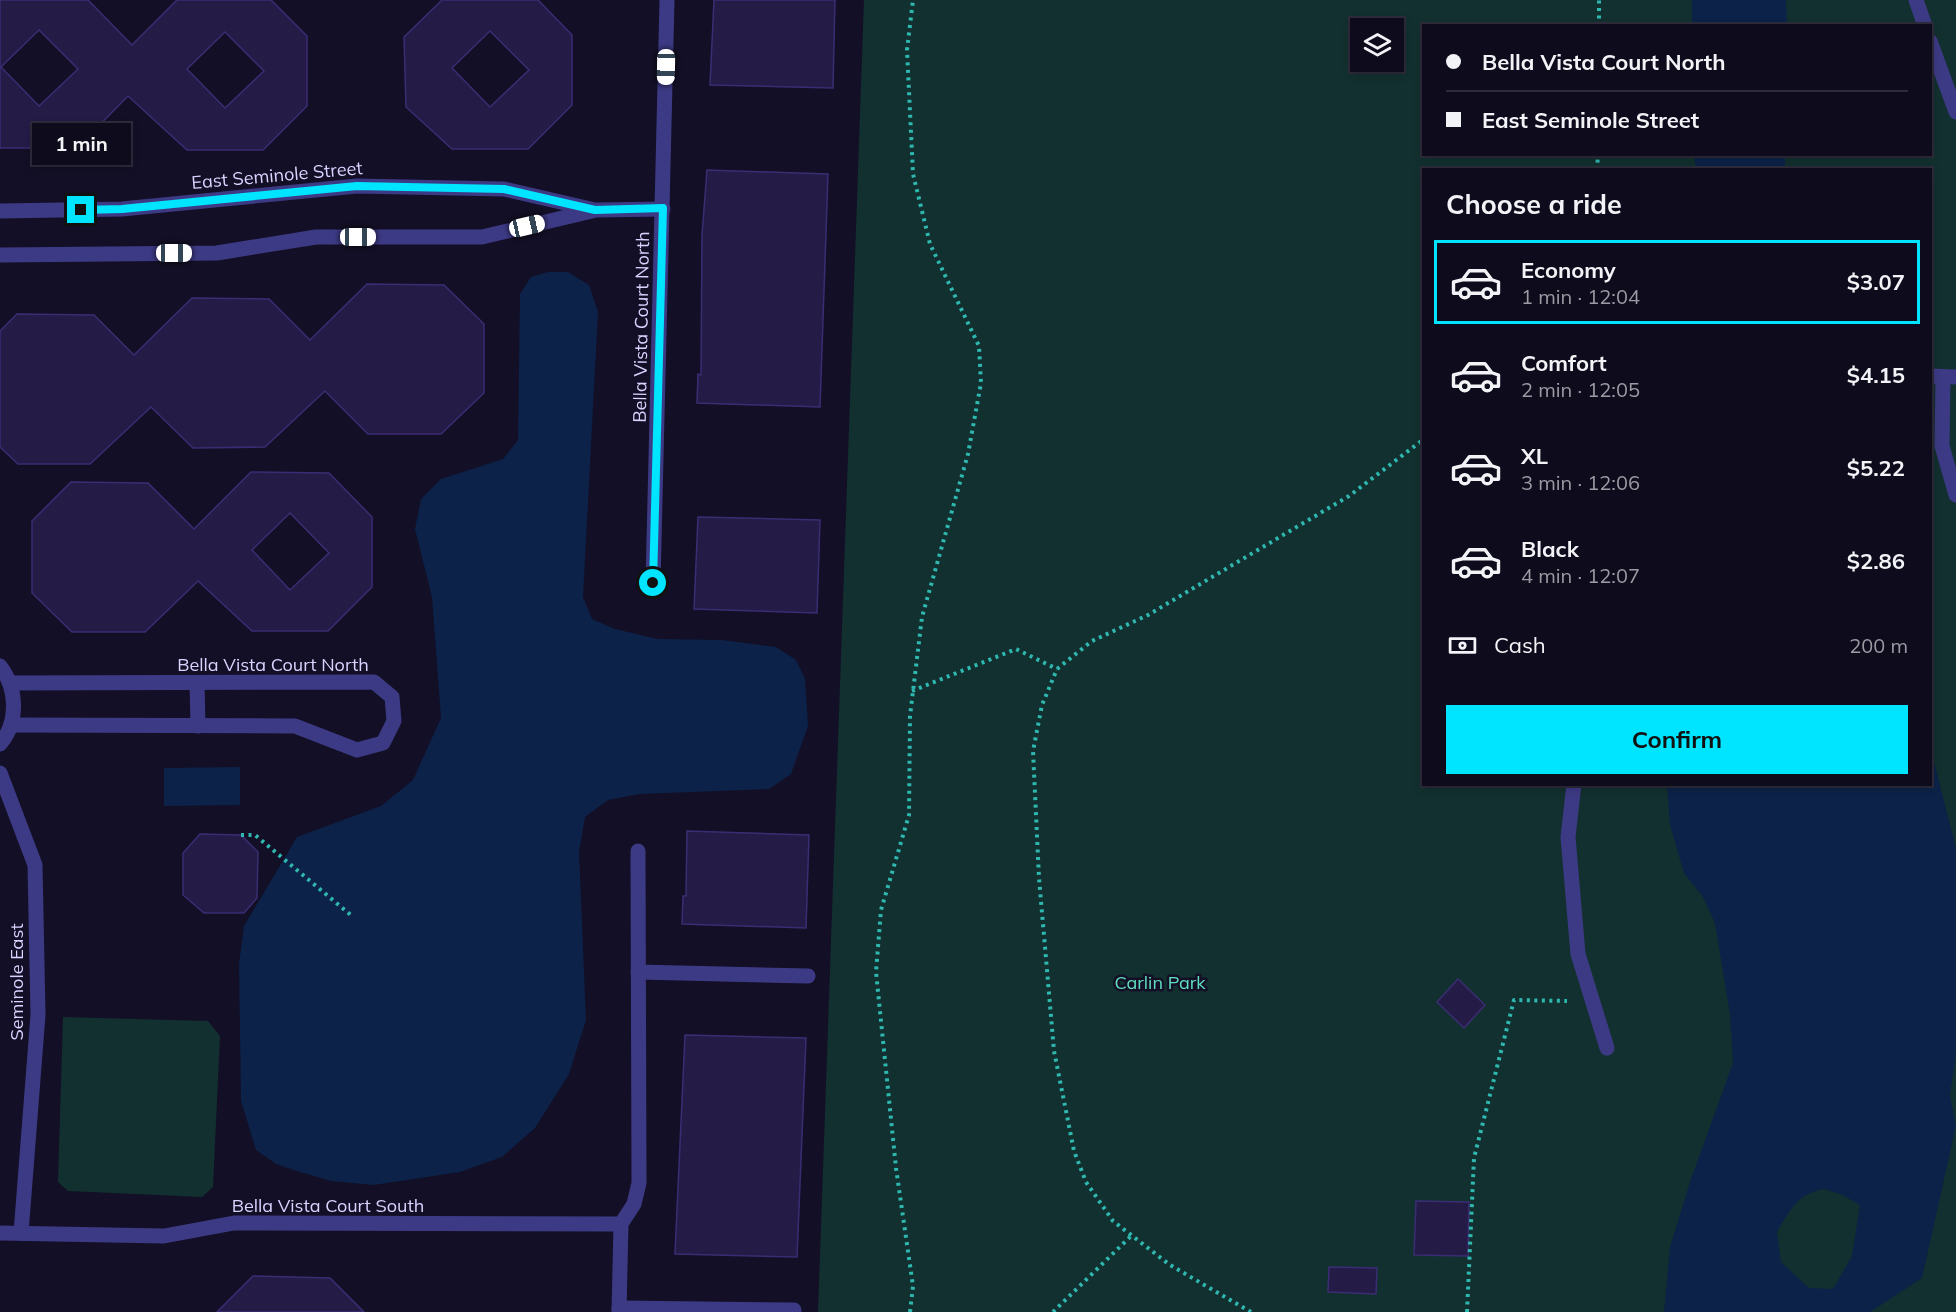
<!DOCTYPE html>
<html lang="en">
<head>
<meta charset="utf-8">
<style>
	body { margin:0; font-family:Mulish,sans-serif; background:#171425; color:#f1f3f6; height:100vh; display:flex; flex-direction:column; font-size:22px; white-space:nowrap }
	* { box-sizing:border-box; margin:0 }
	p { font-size:20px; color:#9b9ba3 }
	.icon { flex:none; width:33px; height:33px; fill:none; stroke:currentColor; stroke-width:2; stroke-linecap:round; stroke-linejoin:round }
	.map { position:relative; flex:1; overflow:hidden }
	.sheet { position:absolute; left:1422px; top:168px; width:510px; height:618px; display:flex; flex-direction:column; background:#0e0b1c; border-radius:0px; box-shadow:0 3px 9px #0003,0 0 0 2px #2e2b3b }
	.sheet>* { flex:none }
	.hud { position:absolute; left:1422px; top:24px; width:510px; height:132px; border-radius:0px; box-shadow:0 3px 9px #0003,0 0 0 2px #2e2b3b; display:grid; align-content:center; height:132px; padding:0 24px; background:#0e0b1c }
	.buttons { position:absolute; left:1350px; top:18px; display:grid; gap:12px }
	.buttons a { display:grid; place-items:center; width:54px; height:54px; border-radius:0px; background:#0e0b1c; box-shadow:0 3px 9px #0003,0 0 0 2px #2e2b3b; font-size:30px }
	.end { position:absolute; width:27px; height:27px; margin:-14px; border:8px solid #00e5ff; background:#111; box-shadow:0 0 0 3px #111 }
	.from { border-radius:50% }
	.bubble { position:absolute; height:42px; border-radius:0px; background:#0e0b1c; box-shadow:0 3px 9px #0003,0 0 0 2px #2e2b3b; font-size:20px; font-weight:700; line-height:42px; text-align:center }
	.car { position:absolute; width:18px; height:36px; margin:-18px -9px; border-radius:8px; box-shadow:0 0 4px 2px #0007; background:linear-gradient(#fff 24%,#345 0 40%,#fff 0 76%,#345 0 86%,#fff 0) }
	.hud b { display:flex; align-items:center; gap:21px; height:57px; font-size:22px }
	.hud b+b { border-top:2px solid #2e2b3b }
	.hud i { width:15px; height:15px; background:#f1f3f6 }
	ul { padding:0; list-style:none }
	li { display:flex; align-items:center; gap:18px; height:84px; margin:0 12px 9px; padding:0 12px; border:3px solid transparent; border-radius:0px }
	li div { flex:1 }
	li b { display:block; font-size:22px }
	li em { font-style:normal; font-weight:700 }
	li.current { border-color:#00e5ff }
	li>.icon { width:54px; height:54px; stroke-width:1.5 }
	h2 { padding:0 24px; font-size:27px; line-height:72px }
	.pay { display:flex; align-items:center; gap:15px; height:66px; padding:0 24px; font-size:22px }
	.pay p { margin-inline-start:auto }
	.primary-button { display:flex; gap:12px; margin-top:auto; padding:12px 24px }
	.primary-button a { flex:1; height:69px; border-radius:0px; background:#00e5ff; color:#111; font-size:24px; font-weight:700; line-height:69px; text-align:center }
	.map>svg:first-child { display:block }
	.green { fill:#12302f; fill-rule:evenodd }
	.water { fill:#0c2248; fill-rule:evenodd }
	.building { fill:#241b47; stroke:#3b2d73; stroke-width:1.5; fill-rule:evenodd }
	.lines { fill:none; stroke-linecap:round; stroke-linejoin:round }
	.path { stroke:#2fb8b0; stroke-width:4; stroke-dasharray:3 4.5; stroke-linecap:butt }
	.minor { stroke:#3d3a85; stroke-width:15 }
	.route { stroke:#00e5ff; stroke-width:8 }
	.labels { text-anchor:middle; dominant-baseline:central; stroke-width:5; stroke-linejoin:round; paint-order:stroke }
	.street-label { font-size:18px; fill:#d9d4ff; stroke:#130f26 }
	.park-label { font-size:18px; fill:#5fe0c0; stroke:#130f26 }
</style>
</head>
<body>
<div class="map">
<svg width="1956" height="1312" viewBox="0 0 1956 1312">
	<rect width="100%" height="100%" fill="#130f26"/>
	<g class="green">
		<path d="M864 0H1956V1312H818ZM1424 26H1930V154H1424ZM1360 28H1394V62H1360ZM1424 170H1930V784H1424Z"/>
		<path d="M63 1017 208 1021 220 1036 213 1187 202 1197 68 1191 58 1182Z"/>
	</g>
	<g class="water">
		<path d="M1692 0H1786L1787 25H1692Z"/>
		<path d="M1694 155H1785V169H1696Z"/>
		<path d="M548 272H568L589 285 598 312 583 597 592 619 615 629 658 639 722 640 776 647 796 660 805 679 808 726 791 774 769 789 640 794 608 800 585 817 579 852 586 1020 569 1074 535 1128 502 1157 460 1172 374 1185 331 1181 297 1171 276 1164 256 1150 241 1101 239 964 244 926 297 837 381 806 413 780 441 718 432 597 415 529 421 499 441 479 503 459 518 440 520 294 531 277Z"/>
		<path d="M1931 750 1956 848V1053L1950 1095 1956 1126 1922 1278 1870 1312H1664L1670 1247 1691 1179 1733 1063 1730 1014 1715 923 1703 897 1684 873 1670 825 1667 785 1930 784ZM1825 1189 1842 1195 1860 1205 1852 1256 1833 1289 1809 1288 1781 1262 1777 1232C1790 1210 1798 1193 1825 1189Z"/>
		<path d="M240 767V805L164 806V768Z"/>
	</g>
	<g class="building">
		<path d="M0 0H88L132 45 177 0H271L307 36V106L263 150H187L128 96 77 148H0ZM39 30 78 69 39 106 1 67ZM225 32 264 71 225 108 187 69Z"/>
		<path d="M442 0H538L572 35V105L528 149H452L406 107 404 37ZM490 31 529 70 490 107 452 68Z"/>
		<path d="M714 0H835L833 88 710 85Z"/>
		<path d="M707 170 828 174 820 407 697 403 698 374 701 375 702 235Z"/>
		<path d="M367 284 444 285 484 324V393L441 434H368L325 391 265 447 193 448 151 407 90 464H18L0 447V331L17 314 94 315 134 355 192 298 269 299 310 340Z"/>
		<path d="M251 472 329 473 372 517V587L328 631H252L198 581 145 632H72L32 593V521L71 482 148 483 194 529ZM290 513 329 553 290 590 252 550Z"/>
		<path d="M698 517 820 520 817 613 694 609Z"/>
		<path d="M687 831 809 835 806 928 682 924 683 896H686Z"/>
		<path d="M200 834 241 835 258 852 257 898 244 913H204L183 895V853Z"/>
		<path d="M1458 979 1485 1005 1464 1028 1437 1002Z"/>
		<path d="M685 1035 806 1038 797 1257 675 1254Z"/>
		<path d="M1416 1201 1469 1202 1468 1256 1414 1255Z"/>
		<path d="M1329 1267 1377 1268 1376 1294 1328 1292Z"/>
		<path d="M253 1276 330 1278 364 1312H217Z"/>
	</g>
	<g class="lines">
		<g class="path">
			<path d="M1599 26V0"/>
			<path d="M1597 170 1598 154"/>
			<path d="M912 691 1016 649 1057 669"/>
			<path d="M241 835H255L352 916"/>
			<path d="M910 1312 913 1286 896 1168 876 972 881 910 909 815 910 716 922 617 968 454 981 383 979 346 930 244 913 174 907 50 913 0"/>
			<path d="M1053 1312 1132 1235"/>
			<path d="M1251 1312 1170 1265 1113 1221 1086 1182 1074 1151 1054 1051 1039 878 1033 751 1042 705 1057 669 1092 641 1148 615 1349 496 1424 439"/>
			<path d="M1467 1312 1474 1158 1514 1000 1567 1001"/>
		</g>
		<g class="minor">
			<path d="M1916 0 1925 26"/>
			<path d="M1930 41 1956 112"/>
			<path d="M0 211 122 209 357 186 504 189 595 210 663 209"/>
			<path d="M0 255 217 253 316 237H482L592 211"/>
			<path d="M1930 376 1956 377"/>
			<path d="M1943 377 1942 446 1956 495"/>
			<path d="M653 583 667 0"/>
			<path d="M0 666C17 688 19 722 0 744"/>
			<path d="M10 683 374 682 392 697 394 721 383 743 357 750 295 726 11 725"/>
			<path d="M197 683 198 726"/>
			<path d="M0 773 35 865 38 1015 21 1233"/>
			<path d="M1574 784 1568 837 1578 954 1607 1048"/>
			<path d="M638 972 808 976"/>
			<path d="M0 1233 164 1236 234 1223 621 1224"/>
			<path d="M619 1308 794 1310"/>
			<path d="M619 1312 621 1224 634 1204 639 1183 638 851"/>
		</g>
	</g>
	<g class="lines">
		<path class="route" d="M81 210 122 209 357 186 504 189 595 210 663 208 653 583"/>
	</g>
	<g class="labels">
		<g class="street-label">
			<text transform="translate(277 175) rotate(-5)">East Seminole Street</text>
			<text transform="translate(641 327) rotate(-89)">Bella Vista Court North</text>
			<text x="273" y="664">Bella Vista Court North</text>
			<text transform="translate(16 982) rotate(-90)">Seminole East</text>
			<text x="328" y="1205">Bella Vista Court South</text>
		</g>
		<g class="park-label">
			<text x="1160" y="982">Carlin Park</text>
		</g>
	</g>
</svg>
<div class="buttons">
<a><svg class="icon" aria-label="layers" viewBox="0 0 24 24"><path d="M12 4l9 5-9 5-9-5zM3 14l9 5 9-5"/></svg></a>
</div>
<i class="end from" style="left:653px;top:583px"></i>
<i class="end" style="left:81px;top:210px"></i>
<div class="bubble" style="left:32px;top:123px;width:99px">1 min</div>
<i class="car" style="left:666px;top:67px;rotate:181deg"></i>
<i class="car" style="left:527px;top:226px;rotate:77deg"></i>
<i class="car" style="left:358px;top:237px;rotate:90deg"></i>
<i class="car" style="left:174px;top:253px;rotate:90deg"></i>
<div class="hud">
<b><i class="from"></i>Bella Vista Court North</b>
<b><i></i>East Seminole Street</b>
</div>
<section class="sheet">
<h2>Choose a ride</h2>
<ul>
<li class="current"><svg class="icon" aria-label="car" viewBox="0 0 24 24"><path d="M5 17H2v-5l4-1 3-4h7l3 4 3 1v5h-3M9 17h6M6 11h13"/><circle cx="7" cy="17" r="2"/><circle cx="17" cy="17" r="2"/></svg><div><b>Economy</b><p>1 min · 12:04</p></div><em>$3.07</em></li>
<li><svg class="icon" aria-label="car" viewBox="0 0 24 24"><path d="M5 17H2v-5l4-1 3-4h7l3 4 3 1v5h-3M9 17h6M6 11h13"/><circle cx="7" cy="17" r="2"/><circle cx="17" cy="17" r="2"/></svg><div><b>Comfort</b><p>2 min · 12:05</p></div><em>$4.15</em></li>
<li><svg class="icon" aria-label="car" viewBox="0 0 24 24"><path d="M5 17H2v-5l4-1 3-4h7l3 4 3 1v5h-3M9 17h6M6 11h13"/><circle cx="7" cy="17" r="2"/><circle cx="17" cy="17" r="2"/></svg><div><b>XL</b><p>3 min · 12:06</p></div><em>$5.22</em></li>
<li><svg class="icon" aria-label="car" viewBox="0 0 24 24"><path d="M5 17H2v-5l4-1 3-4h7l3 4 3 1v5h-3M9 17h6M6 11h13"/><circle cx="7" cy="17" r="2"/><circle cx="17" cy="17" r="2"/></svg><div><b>Black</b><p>4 min · 12:07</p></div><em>$2.86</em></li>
</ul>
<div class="pay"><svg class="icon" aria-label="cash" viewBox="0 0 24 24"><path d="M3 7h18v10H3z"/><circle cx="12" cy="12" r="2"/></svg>Cash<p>200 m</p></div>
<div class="primary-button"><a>Confirm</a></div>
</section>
</div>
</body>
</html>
